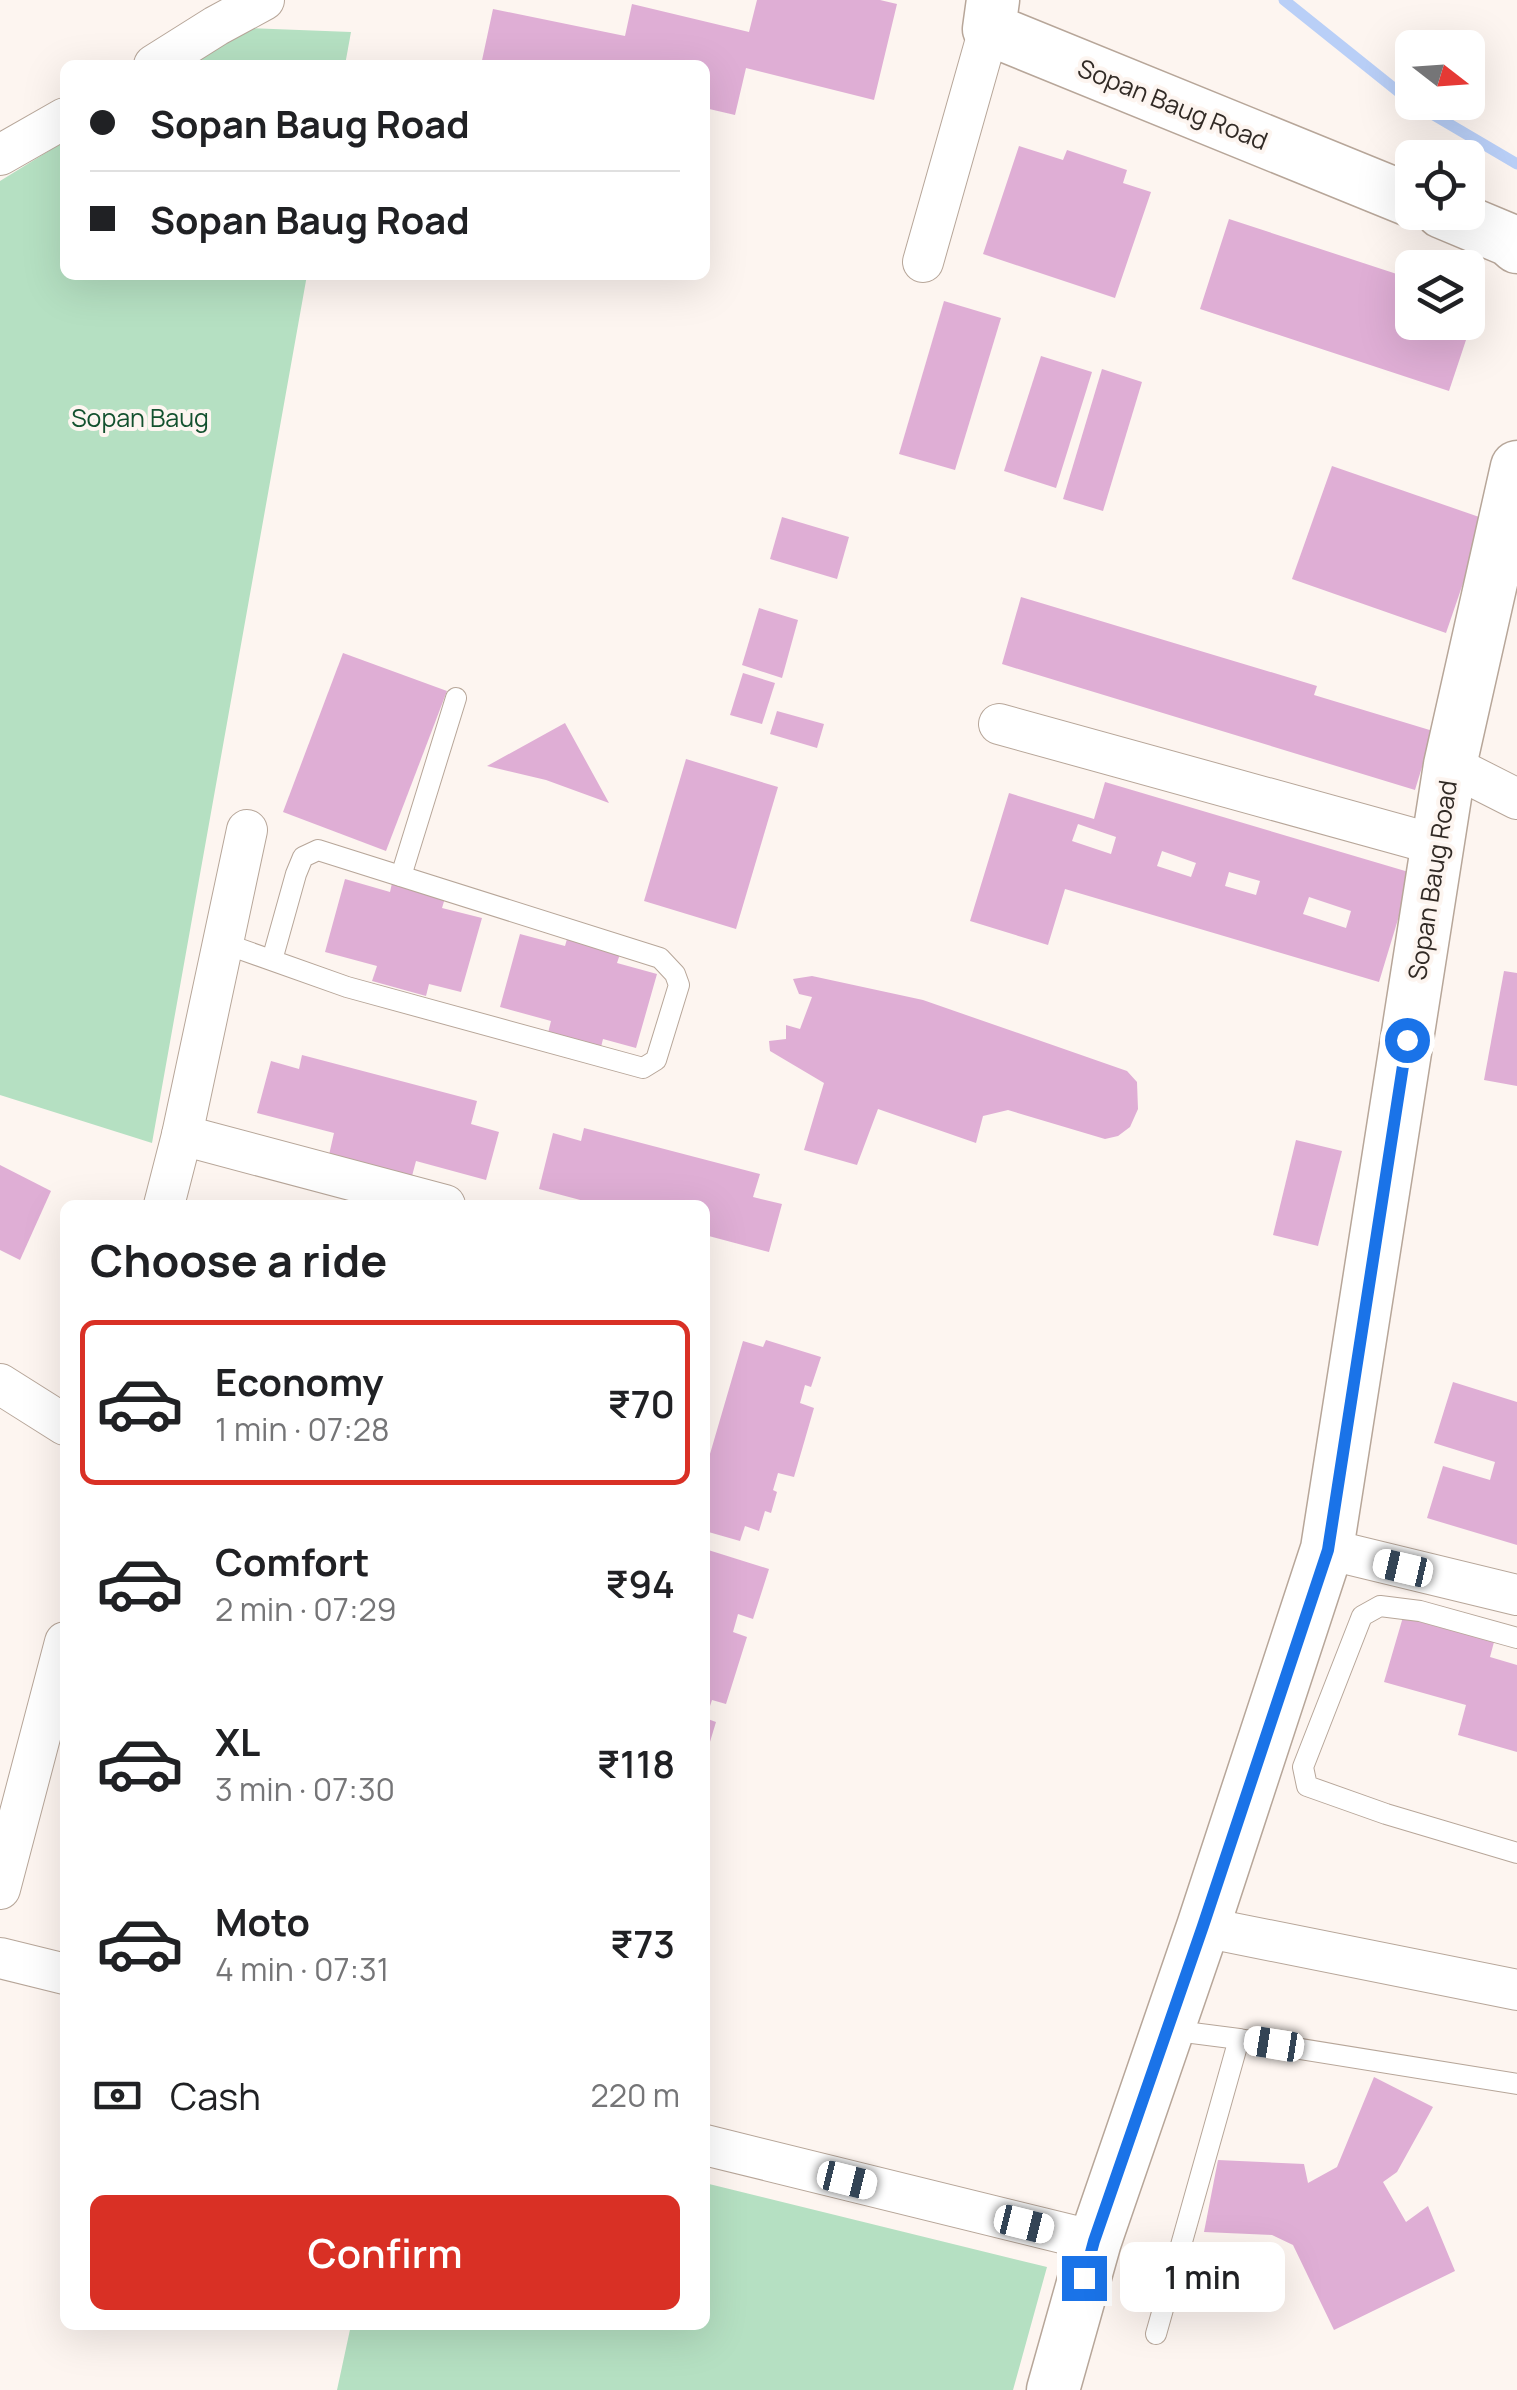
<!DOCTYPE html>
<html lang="en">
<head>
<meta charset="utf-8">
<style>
	body { margin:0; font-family:Manrope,sans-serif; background:#f6f6f6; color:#202124; height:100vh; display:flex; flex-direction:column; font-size:38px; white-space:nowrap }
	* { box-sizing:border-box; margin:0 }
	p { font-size:32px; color:#757577 }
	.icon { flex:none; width:55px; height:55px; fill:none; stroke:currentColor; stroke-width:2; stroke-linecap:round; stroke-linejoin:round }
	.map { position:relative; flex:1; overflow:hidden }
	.details { position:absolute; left:60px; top:1200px; width:650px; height:1130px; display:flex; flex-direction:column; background:#fff; border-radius:15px; box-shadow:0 10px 40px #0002 }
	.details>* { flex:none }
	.top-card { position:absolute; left:60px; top:60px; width:650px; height:220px; border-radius:15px; box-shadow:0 10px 40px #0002; display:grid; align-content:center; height:220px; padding:0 30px; background:#fff }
	.needle { width:65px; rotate:107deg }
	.controls { position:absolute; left:1395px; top:30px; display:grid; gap:20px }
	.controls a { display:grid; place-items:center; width:90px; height:90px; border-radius:15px; background:#fff; box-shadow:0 10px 40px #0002; font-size:50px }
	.end { position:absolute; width:45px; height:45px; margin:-22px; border:12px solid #1a73e8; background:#fff; box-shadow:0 0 0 5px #fff }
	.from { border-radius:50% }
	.bubble { position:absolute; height:70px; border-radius:15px; background:#fff; box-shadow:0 10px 40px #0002; font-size:32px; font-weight:600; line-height:70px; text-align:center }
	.car { position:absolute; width:30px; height:60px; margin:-30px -15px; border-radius:12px; box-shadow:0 0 8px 2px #0007; background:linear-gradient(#fff 24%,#345 0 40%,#fff 0 76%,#345 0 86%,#fff 0) }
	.top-card b { display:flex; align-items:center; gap:35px; height:95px; font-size:38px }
	.top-card b+b { border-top:2px solid #e0e0e0 }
	.top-card i { width:25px; height:25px; background:#202124 }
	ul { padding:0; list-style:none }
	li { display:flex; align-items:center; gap:30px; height:165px; margin:0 20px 15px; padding:0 10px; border:5px solid transparent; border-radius:15px }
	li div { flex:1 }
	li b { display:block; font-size:38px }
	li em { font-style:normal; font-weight:600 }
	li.current { border-color:#d93025 }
	li>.icon { width:90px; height:90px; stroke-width:1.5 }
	h2 { padding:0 30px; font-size:45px; line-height:120px }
	.pay { display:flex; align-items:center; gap:25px; height:110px; padding:0 30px; font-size:38px }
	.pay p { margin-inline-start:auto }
	.cta { display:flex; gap:20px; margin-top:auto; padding:20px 30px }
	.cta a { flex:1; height:115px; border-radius:15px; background:#d93025; color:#fff; font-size:40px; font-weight:600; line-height:115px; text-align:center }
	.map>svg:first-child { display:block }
	.green { fill:#b5e0c2 }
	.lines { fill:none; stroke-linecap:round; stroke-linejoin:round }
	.stream { stroke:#b9cff7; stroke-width:11 }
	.building { fill:#dfaed5; fill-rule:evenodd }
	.service-casing { stroke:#b7a699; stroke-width:22 }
	.minor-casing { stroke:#b7a699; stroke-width:42 }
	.tertiary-casing { stroke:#b7a699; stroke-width:55 }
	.service { stroke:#fff; stroke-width:20 }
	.minor { stroke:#fff; stroke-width:40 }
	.tertiary { stroke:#fff; stroke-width:52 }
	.route { stroke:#1a73e8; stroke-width:12 }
	.labels { text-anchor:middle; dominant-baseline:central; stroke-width:8; stroke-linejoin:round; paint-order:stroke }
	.street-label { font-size:25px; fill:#312a25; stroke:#fdf5f0 }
	.park-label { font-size:25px; fill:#13512e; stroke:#fdf5f0 }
</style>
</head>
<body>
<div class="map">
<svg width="1517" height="2390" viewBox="0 0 1517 2390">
	<rect width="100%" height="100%" fill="#fdf5f0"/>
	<g class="green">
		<path d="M249 28 351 32 345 65H189Z"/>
		<path d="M65 141V275H307L152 1143 0 1095V181Z"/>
		<path d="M705 2183 1047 2267 1013 2390H337L351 2325H705Z"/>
	</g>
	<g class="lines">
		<path class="stream" d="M1284 0 1410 101 1517 164"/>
	</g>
	<g class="building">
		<path d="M757 0H880L897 4 874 100 746 68 735 115 705 108V65H481L493 9 625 36 632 4 749 32Z"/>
		<path d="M1019 146 1063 160 1067 150 1127 170 1123 183 1151 192 1115 298 983 254Z"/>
		<path d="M1229 219 1412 279V322H1468V297L1479 301 1449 391 1200 309Z"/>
		<path d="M944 301 1001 318 955 470 899 454Z"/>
		<path d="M1041 356 1092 372 1056 488 1004 471Z"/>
		<path d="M1102 369 1142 382 1103 511 1063 499Z"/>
		<path d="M1332 466 1485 519 1446 633 1292 579Z"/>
		<path d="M782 517 849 537 837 579 770 559Z"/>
		<path d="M1021 597 1317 686 1314 695 1433 731 1415 790 1002 664Z"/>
		<path d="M759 608 798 620 782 678 742 665Z"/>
		<path d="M343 653 447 691 386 851 283 812Z"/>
		<path d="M743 673 775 683 762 724 730 715Z"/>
		<path d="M777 711 824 724 817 748 770 734Z"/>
		<path d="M565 723 609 803 546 780 487 766Z"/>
		<path d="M686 759 778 787 736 929 644 901Z"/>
		<path d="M1105 782 1412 873 1379 982 1065 889 1048 945 970 921 1009 793 1094 819ZM1078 824 1116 837 1111 854 1072 841ZM1162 851 1196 863 1191 877 1157 866ZM1229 872 1260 881 1256 895 1225 886ZM1309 897 1351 911 1346 928 1303 914Z"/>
		<path d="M345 879 390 892 392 883 445 898 442 908 482 918 461 992 429 984 426 996 372 981 377 966 325 952Z"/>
		<path d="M520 934 565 946 567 939 620 954 617 963 657 974 636 1048 603 1039 600 1051 547 1037 551 1021 500 1007Z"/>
		<path d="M1504 971 1517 973V1086L1484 1080Z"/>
		<path d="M812 976 923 1000 1127 1071 1137 1082 1138 1109 1130 1127 1118 1136 1105 1139 1008 1110 983 1116 976 1143 878 1109 857 1165 804 1150 824 1083 770 1051 769 1041 786 1039V1025L800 1029 812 997 799 994 793 979Z"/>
		<path d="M302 1055 477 1101 471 1124 499 1132 486 1180 416 1161 412 1176 329 1155 334 1133 257 1113 271 1061 299 1069Z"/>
		<path d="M584 1128 760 1174 753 1197 782 1204 769 1252 705 1235V1205H599L539 1189 553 1133 581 1141Z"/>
		<path d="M1296 1140 1342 1151 1318 1246 1273 1235Z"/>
		<path d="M0 1165 51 1191 20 1260 0 1250Z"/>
		<path d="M766 1340 821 1357 811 1387 805 1385 800 1403 814 1408 794 1477 778 1473 773 1490 777 1492 771 1513 765 1511 759 1531 745 1526 740 1541 705 1531 709 1514 705 1513V1471L743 1341 763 1347Z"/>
		<path d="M1453 1382 1517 1402V1545L1427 1518 1443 1466 1490 1480 1495 1462 1434 1443Z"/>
		<path d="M705 1549 769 1569 753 1619 738 1614 733 1632 747 1637 726 1704 712 1700 706 1718Z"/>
		<path d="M1403 1617 1494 1642 1490 1657 1517 1665V1752L1458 1735 1466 1705 1384 1682Z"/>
		<path d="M705 1718 716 1722 706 1755H705Z"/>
		<path d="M1374 2077 1433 2107 1397 2172 1383 2182 1406 2222 1428 2206 1455 2271 1334 2330 1293 2245 1272 2235 1204 2232 1218 2160 1304 2164 1308 2183 1337 2167Z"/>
	</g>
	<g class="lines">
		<defs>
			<g id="service">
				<path d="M401 876 456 698"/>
				<path d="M223 943 347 987 643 1068 656 1060 679 985 675 974 660 958 318 850 303 857 296 874 272 960"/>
				<path d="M1517 1638 1420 1611 1380 1606 1362 1616 1303 1767 1307 1786 1386 1814 1517 1853"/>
				<path d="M1169 2030 1239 2039 1517 2084"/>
				<path d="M1156 2334 1239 2039"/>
			</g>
			<g id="minor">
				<path d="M154 65 216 26 264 0"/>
				<path d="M0 155 65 118"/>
				<path d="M923 262 989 29"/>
				<path d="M999 724 1437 845"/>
				<path d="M1450 765 1517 799"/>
				<path d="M182 1135 445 1205"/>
				<path d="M164 1205 182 1135 247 830"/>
				<path d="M0 1384 65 1425"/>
				<path d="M1327 1549 1517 1595"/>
				<path d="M0 1889 65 1642"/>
				<path d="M1203 1927 1517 1990"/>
				<path d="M0 1958 65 1974"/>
				<path d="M705 2145 1095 2241"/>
			</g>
			<g id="tertiary">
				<path d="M993 0 989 29 1412 201"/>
				<path d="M1442 212 1509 240 1517 247"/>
				<path d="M1053 2390 1095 2241 1203 1927 1327 1549 1450 765 1517 467"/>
			</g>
		</defs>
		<use href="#service" class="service-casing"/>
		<use href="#minor" class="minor-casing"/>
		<use href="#tertiary" class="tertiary-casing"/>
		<use href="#service" class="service"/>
		<use href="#minor" class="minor"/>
		<use href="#tertiary" class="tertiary"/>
	</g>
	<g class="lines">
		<path class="route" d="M1084 2278 1094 2241 1203 1926 1328 1550 1407 1040"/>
	</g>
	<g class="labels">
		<g class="street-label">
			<text transform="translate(1173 104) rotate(22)">Sopan Baug Road</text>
			<text transform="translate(1432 880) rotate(-81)">Sopan Baug Road</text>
		</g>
		<g class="park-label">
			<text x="140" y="417">Sopan Baug</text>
		</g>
	</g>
</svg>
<div class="controls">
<a><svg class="needle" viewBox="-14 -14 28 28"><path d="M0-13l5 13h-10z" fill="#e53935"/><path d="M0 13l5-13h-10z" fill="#757577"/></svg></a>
<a><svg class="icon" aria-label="locate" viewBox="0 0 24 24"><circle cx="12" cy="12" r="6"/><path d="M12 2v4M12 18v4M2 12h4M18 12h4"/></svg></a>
<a><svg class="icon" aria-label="layers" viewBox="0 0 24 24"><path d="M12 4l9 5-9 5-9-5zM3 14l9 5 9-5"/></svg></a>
</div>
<i class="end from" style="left:1407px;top:1040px"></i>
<i class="end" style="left:1084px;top:2278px"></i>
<div class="bubble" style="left:1120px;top:2242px;width:165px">1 min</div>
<i class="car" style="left:1403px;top:1568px;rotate:283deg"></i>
<i class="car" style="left:1274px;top:2044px;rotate:279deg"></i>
<i class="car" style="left:847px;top:2180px;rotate:104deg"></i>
<i class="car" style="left:1024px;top:2224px;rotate:104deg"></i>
<div class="top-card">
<b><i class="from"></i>Sopan Baug Road</b>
<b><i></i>Sopan Baug Road</b>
</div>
<section class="details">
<h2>Choose a ride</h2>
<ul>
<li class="current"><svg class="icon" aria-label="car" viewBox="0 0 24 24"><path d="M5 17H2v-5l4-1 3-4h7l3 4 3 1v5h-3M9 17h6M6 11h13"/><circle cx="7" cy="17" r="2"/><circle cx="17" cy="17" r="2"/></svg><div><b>Economy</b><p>1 min · 07:28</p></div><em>₹70</em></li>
<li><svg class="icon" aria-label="car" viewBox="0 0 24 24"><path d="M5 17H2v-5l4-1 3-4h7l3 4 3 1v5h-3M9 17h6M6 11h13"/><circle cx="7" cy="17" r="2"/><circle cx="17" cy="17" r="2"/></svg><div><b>Comfort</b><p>2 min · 07:29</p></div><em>₹94</em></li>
<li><svg class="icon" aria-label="car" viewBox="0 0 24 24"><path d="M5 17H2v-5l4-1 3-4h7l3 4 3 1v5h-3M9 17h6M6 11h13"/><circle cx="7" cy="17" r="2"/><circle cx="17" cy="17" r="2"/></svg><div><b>XL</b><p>3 min · 07:30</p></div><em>₹118</em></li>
<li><svg class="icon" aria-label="car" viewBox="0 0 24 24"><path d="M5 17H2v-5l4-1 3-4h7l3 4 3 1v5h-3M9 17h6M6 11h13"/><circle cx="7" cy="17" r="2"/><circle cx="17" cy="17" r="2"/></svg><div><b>Moto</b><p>4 min · 07:31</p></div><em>₹73</em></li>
</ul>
<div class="pay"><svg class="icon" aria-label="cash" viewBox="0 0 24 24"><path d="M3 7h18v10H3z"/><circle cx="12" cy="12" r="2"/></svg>Cash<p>220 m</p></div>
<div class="cta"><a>Confirm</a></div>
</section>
</div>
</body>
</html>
